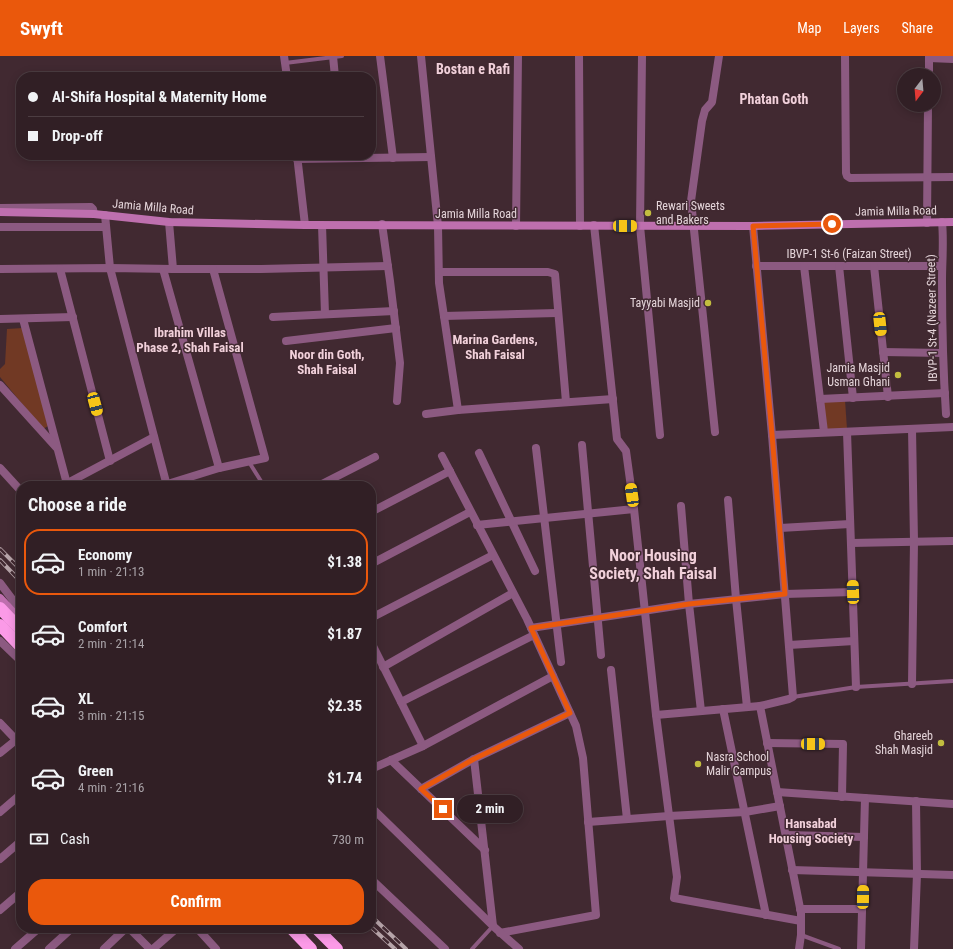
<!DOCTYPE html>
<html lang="en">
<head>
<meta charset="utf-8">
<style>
	body { margin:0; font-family:"Roboto Condensed",sans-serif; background:#39272d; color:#f1f3f6; height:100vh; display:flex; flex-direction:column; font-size:15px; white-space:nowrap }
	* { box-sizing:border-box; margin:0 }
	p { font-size:13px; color:#a8a2a7 }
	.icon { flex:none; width:22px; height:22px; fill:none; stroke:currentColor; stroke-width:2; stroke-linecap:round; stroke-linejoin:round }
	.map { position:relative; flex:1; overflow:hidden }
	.sheet { position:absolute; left:16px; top:425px; width:360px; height:452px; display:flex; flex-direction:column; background:#311f25; border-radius:16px; box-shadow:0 2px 10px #0003,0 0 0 1px #4c3d42 }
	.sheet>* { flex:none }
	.hud { position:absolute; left:16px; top:16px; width:360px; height:88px; border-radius:16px; box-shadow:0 2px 10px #0003,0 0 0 1px #4c3d42; display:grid; align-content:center; height:88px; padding:0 12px; background:#311f25 }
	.needle { width:26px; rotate:196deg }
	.fabs { position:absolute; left:897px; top:12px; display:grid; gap:8px }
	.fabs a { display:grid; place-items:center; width:44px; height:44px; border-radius:50%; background:#311f25; box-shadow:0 2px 10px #0003,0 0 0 1px #4c3d42; font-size:20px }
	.end { position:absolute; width:18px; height:18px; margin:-9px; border:5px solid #ea580c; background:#fff; box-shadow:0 0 0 2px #fff }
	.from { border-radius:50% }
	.bubble { position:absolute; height:28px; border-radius:14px; background:#311f25; box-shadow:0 2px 10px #0003,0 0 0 1px #4c3d42; font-size:13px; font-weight:700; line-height:28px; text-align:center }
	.car { position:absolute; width:12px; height:24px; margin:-12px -6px; border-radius:5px; box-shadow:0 0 3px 1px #0007; background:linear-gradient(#f5c518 24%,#345 0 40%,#f5c518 0 76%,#345 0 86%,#f5c518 0) }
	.hud b { display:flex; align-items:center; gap:14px; height:38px; font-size:15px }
	.hud b+b { border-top:1px solid #4c3d42 }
	.hud i { width:10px; height:10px; background:#f1f3f6 }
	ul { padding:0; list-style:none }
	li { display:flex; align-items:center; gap:12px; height:66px; margin:0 8px 6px; padding:0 4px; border:2px solid transparent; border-radius:16px }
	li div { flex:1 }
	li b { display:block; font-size:15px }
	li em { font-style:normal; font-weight:700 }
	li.on { border-color:#ea580c }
	li>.icon { width:36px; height:36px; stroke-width:1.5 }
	h2 { padding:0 12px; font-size:18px; line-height:48px }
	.pay { display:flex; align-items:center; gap:10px; height:44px; padding:0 12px; font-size:15px }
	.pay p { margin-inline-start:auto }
	.action { display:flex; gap:8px; margin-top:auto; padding:8px 12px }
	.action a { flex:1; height:46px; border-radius:16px; background:#ea580c; color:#fff; font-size:16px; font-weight:700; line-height:46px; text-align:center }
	header { display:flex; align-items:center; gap:24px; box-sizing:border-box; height:56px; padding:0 20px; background:#ea580c; color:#fff }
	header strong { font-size:19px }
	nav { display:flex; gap:22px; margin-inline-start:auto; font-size:14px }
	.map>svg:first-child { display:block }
	.green { fill:#713924 }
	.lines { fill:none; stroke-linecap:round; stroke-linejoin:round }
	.lane { stroke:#8c5a81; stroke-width:4 }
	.street { stroke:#8c5a81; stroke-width:8 }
	.secondary { stroke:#be6fae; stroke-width:8 }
	.highway { stroke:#fb9ae7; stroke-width:12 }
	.rail-casing { stroke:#b6a4a9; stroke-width:4 }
	.rail { stroke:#412931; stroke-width:2.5; stroke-dasharray:8; stroke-linecap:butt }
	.route { stroke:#ea580c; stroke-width:5 }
	.poi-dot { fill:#c2bd3f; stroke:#412931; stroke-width:1.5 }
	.labels { text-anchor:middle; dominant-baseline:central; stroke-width:3; stroke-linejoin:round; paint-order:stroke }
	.poi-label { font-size:12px; fill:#e4d4d9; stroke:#412931; text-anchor:end }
	.street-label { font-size:12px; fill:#e4d4d9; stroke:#412931 }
	.neighbourhood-label { font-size:13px; font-weight:bold; fill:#f1d0da; stroke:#412931 }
	.quarter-label { font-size:14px; font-weight:bold; fill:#f1d0da; stroke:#412931 }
	.district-label { font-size:16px; font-weight:bold; fill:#f1d0da; stroke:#412931 }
</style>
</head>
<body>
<header>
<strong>Swyft</strong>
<nav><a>Map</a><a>Layers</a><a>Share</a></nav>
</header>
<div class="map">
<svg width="953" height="893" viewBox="0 0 953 893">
	<rect width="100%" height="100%" fill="#412931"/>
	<g class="green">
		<path d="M23 272 48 370 43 373 0 321V313L5 308 7 273Z"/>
		<path d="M823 344H845L847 373 826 374Z"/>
	</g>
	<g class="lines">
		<g class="lane">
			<path d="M285 7 342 0"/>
			<path d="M249 406 264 430"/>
			<path d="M793 641 856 631 953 625"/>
			<path d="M801 879 839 893"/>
			<path d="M472 893 493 870"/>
		</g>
		<g class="street">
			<path d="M284 0 287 21"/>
			<path d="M333 0 335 21"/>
			<path d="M380 0 393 102"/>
			<path d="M421 0 438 170 439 227 458 354 613 343"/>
			<path d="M579 0 580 170"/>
			<path d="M642 0 640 170 660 379"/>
			<path d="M845 0 846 117 847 120 850 122 953 121"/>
			<path d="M929 2 953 3"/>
			<path d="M929 19V0"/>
			<path d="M297 99 305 169"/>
			<path d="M297 103 431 101"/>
			<path d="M0 152 91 151 93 153 94 158"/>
			<path d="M105 159 110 212 167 430"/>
			<path d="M169 166 173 213"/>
			<path d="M942 166C944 186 942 205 942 225 942 269 943 313 946 358"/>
			<path d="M927 167 928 49"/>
			<path d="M382 168 390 225 400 307 397 345"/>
			<path d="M322 169 325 258"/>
			<path d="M594 169 617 383 626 395 634 453 656 659 677 821 674 842 801 865"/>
			<path d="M516 170 518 0"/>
			<path d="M753 170 772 379 793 641 789 643 760 650 801 857V879L799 893"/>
			<path d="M0 171H106"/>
			<path d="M756 210H942"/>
			<path d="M804 210 824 376"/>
			<path d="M839 210 853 342"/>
			<path d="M874 210 888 341"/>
			<path d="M0 213 110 212 173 213H261L388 210"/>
			<path d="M60 213 110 405"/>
			<path d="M163 213 219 412"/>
			<path d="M439 216H548L555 218 566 346"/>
			<path d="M444 260 557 257"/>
			<path d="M273 261 394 255"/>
			<path d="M0 263 73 261"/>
			<path d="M23 263 67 428"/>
			<path d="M286 285 396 272"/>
			<path d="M883 296 943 297"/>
			<path d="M0 329 56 391"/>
			<path d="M820 343 945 337"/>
			<path d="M426 358 458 354"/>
			<path d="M715 376 691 145 702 65 705 54 712 46 719 0"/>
			<path d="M847 376 856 631"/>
			<path d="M772 379 953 371"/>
			<path d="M582 389 601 599"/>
			<path d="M536 392 561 606"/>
			<path d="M479 397 535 515"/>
			<path d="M442 400 527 563 576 670 583 702 596 859 500 877"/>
			<path d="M0 412 21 435"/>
			<path d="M62 430 154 381"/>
			<path d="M161 430 219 412 265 402 213 213"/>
			<path d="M318 430 375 401"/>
			<path d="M728 444 736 543 747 651"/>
			<path d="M681 450 689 548 701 655"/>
			<path d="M371 456 450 415"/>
			<path d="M477 469 634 453"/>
			<path d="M780 472 850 468"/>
			<path d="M851 487 953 485"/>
			<path d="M371 508 470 456"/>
			<path d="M0 527 12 543 21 564"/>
			<path d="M371 562 493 499"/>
			<path d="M531 572 689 548 785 538 853 536"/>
			<path d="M0 585 21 605"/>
			<path d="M371 586 423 690"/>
			<path d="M789 589 854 585"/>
			<path d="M383 611 513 537"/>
			<path d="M611 614 627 763"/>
			<path d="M912 628 914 485 912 373"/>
			<path d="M401 646 534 579"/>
			<path d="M723 653 766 859"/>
			<path d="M656 659 760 650"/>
			<path d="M0 667 21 689"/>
			<path d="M767 687 843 688 842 741"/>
			<path d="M0 697 21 680"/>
			<path d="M474 703 493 870"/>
			<path d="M391 704 485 794"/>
			<path d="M371 713 423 690 553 620"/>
			<path d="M421 733 474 703 570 657"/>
			<path d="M777 736 953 748"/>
			<path d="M371 751 493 870 519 893"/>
			<path d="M0 756 21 738"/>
			<path d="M588 766 669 760 745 756 780 750"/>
			<path d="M786 779 864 781"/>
			<path d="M0 803 21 785"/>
			<path d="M792 814 953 819"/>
			<path d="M371 823 445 893"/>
			<path d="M800 853H862"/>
			<path d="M0 854 21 836"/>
			<path d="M129 872 150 893"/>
			<path d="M197 872 216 893"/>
			<path d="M15 893 39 872"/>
			<path d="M49 893 72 872"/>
			<path d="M104 893 126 872"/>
			<path d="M153 893 177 872"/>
			<path d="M861 893 865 742"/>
			<path d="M914 893 917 818 916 745"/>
		</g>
		<g class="secondary">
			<path d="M0 156 94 158 169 166 305 169 753 170 953 166"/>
			<path d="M0 542 21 565"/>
		</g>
		<g class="highway">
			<path d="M0 552 21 574"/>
			<path d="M0 569 21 591"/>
			<path d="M291 872 311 893"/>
			<path d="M316 872 337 893"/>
		</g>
		<defs>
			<g id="rail">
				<path d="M0 493 21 514"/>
				<path d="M0 504 21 526"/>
				<path d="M371 860 406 893"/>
				<path d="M371 871 395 893"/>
			</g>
		</defs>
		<use href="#rail" class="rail-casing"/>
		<use href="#rail" class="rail"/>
	</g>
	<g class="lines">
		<path class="route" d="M443 753 421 733 474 703 570 657 531 572 689 548 785 538 772 378 753 170 832 168"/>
	</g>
	<g class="poi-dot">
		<circle cx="648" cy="157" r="4"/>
		<circle cx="708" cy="247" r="4"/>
		<circle cx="898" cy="319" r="4"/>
		<circle cx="941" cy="687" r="4"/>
		<circle cx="698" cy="708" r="4"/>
	</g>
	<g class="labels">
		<g class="poi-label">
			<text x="656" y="150" text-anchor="start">Rewari Sweets<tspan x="656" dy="14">and Bakers</tspan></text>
			<text x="700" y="247">Tayyabi Masjid</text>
			<text x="890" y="312">Jamia Masjid<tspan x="890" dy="14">Usman Ghani</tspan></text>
			<text x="933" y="680">Ghareeb<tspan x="933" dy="14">Shah Masjid</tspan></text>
			<text x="706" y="701" text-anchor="start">Nasra School<tspan x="706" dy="14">Malir Campus</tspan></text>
		</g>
		<g class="street-label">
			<text transform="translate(153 151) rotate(5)">Jamia Milla Road</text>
			<text transform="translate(896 155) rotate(-1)">Jamia Milla Road</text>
			<text x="476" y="158">Jamia Milla Road</text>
			<text x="849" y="198">IBVP-1 St-6 (Faizan Street)</text>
			<text transform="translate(932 262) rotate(-91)">IBVP-1 St-4 (Nazeer Street)</text>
		</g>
		<g class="neighbourhood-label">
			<text x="190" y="276">Ibrahim Villas<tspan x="190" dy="15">Phase 2, Shah Faisal</tspan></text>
			<text x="495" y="283">Marina Gardens,<tspan x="495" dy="15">Shah Faisal</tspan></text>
			<text x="327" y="298">Noor din Goth,<tspan x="327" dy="15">Shah Faisal</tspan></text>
			<text x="811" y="767">Hansabad<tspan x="811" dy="15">Housing Society</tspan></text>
		</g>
		<g class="quarter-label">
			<text x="473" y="13">Bostan e Rafi</text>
			<text x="774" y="43">Phatan Goth</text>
		</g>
		<g class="district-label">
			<text x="653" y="499">Noor Housing<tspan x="653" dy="18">Society, Shah Faisal</tspan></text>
		</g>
	</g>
</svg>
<div class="fabs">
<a><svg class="needle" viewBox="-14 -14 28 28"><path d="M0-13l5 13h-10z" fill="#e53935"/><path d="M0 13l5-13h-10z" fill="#a8a2a7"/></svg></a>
</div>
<i class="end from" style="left:832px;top:168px"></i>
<i class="end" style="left:443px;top:753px"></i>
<div class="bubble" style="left:457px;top:739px;width:66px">2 min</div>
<i class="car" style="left:625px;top:170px;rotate:90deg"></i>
<i class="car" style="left:880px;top:268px;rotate:174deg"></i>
<i class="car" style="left:95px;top:348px;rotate:165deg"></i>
<i class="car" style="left:632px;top:439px;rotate:352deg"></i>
<i class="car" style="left:853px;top:536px;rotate:358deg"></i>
<i class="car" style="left:813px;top:688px;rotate:90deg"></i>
<i class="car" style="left:863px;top:841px;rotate:1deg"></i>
<div class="hud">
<b><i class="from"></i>Al-Shifa Hospital &amp; Maternity Home</b>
<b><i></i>Drop-off</b>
</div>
<section class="sheet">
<h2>Choose a ride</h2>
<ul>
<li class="on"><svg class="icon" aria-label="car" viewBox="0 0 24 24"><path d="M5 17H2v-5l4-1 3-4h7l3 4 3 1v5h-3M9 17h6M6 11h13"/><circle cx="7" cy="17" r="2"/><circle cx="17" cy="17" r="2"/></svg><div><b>Economy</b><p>1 min · 21:13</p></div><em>$1.38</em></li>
<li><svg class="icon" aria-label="car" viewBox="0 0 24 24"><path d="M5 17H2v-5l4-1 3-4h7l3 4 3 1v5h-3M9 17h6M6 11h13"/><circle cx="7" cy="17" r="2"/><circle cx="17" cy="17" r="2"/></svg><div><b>Comfort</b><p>2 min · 21:14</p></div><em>$1.87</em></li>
<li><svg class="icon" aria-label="car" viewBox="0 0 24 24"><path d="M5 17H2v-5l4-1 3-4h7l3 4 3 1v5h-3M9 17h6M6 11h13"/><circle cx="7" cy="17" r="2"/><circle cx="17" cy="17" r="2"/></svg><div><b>XL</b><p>3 min · 21:15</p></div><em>$2.35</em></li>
<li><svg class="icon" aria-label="car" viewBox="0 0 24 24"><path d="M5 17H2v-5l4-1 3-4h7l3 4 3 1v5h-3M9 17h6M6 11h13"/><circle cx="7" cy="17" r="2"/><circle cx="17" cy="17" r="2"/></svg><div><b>Green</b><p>4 min · 21:16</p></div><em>$1.74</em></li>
</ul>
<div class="pay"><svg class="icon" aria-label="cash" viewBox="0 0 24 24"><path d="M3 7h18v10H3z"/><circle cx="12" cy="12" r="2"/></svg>Cash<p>730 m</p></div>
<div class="action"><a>Confirm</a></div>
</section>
</div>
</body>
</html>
